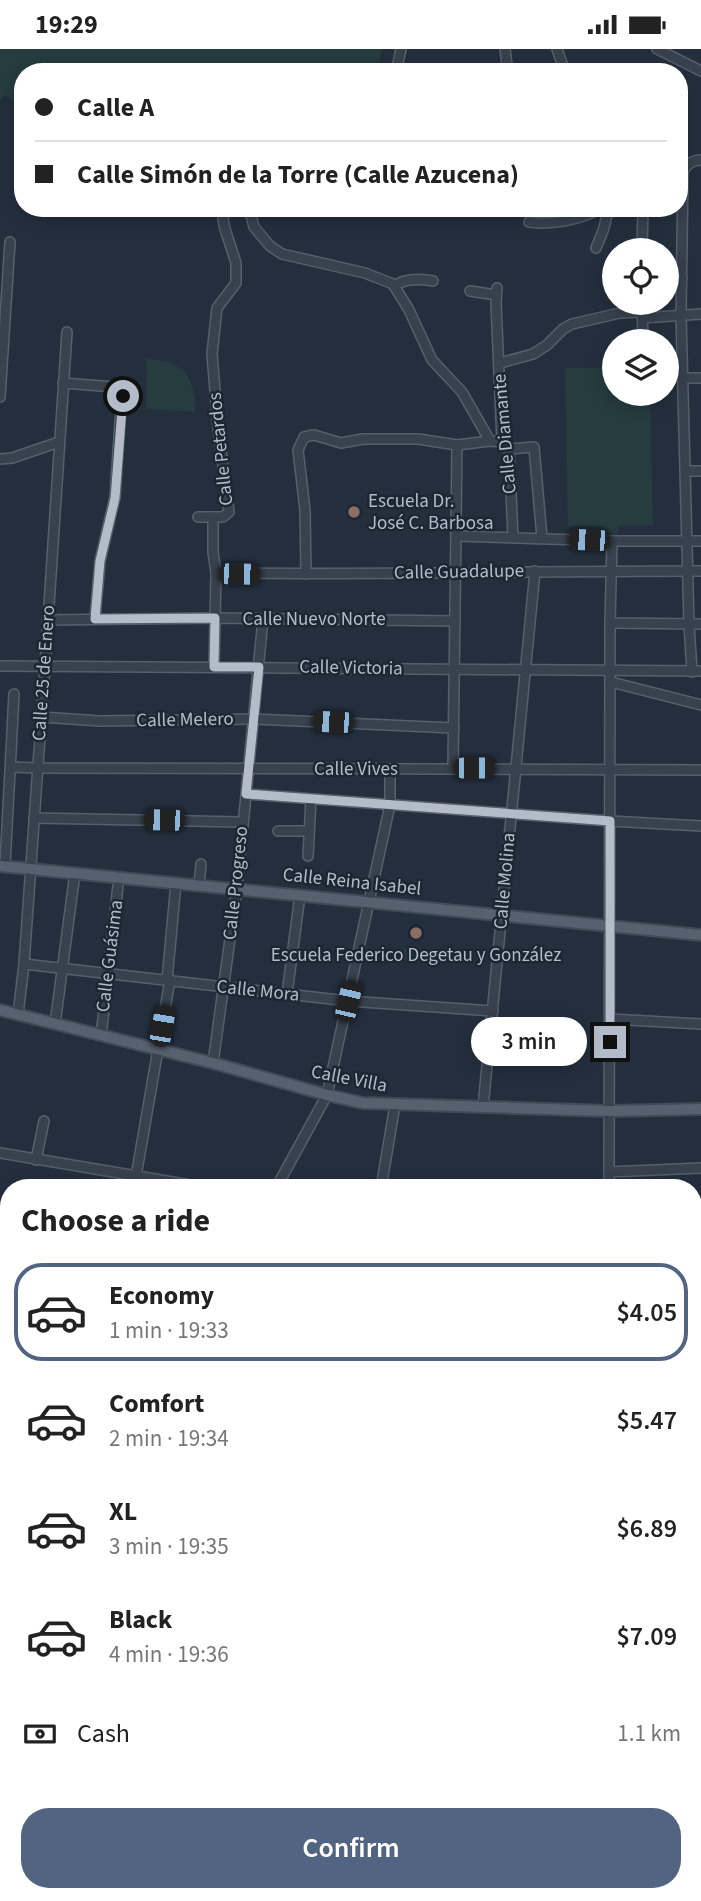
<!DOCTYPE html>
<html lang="en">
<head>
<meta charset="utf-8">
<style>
	body { margin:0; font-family:"Source Sans 3",sans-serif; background:#f2f2f2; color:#222; height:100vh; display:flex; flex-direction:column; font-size:26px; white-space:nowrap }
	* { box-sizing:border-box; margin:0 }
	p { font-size:23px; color:#767676 }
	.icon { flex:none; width:38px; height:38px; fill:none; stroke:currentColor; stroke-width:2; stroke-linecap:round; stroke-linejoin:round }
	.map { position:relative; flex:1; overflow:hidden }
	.sheet { position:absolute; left:0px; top:1130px; width:702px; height:723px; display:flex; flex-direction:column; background:#fff; border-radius:28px 28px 0 0; box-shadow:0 4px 18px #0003 }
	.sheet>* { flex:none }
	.banner { position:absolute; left:14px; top:14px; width:674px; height:154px; border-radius:28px; box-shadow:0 4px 18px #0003; display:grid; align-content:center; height:154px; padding:0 21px; background:#fff }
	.controls { position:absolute; left:602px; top:189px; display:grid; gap:14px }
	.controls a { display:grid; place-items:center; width:77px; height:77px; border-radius:50%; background:#fff; box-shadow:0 4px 18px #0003; font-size:35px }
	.end { position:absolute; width:32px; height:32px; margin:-16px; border:9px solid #b4bcc9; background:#111; box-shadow:0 0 0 4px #111 }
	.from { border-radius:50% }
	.bubble { position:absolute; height:49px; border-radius:24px; background:#fff; box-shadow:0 4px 18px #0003; font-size:23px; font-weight:600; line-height:49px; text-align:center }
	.car { position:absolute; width:21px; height:42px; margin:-21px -10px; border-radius:9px; box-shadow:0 0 5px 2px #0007; background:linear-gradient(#222 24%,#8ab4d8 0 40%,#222 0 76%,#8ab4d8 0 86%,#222 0) }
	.banner b { display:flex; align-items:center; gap:24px; height:66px; font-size:26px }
	.banner b+b { border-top:2px solid #e0e0e0 }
	.banner i { width:18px; height:18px; background:#222 }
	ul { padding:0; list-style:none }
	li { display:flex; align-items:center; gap:21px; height:98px; margin:0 14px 10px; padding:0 7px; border:4px solid transparent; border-radius:28px }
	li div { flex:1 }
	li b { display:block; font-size:26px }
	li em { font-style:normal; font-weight:600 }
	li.active { border-color:#516482 }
	li>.icon { width:63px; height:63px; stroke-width:1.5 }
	h2 { padding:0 21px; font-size:32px; line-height:84px }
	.pay { display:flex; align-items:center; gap:18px; height:77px; padding:0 21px; font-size:26px }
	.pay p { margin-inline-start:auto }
	.button { display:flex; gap:14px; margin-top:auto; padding:14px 21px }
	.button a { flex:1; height:80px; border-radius:28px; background:#516482; color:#fff; font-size:28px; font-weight:600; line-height:80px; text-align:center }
	.status { display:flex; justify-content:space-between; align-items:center; height:49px; padding:0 35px; background:#fff; direction:ltr }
	.status svg { height:19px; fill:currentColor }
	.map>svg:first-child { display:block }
	.green { fill:#263c3f }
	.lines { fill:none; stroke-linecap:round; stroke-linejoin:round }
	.minor-casing { stroke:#565f6c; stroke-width:12 }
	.major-casing { stroke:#414a57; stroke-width:14 }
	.minor { stroke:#38414e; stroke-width:9 }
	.major { stroke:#56606e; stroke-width:10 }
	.route { stroke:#b4bcc9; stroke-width:9 }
	.education-dot { fill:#8d6e63; stroke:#1d2633; stroke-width:2.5 }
	.labels { text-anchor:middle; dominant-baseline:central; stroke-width:5; stroke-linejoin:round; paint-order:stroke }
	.street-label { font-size:19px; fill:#b4bcc9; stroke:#1d2633 }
	.poi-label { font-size:19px; fill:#b4bcc9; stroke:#1d2633; text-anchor:start }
</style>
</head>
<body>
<div class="status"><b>19:29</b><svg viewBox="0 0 49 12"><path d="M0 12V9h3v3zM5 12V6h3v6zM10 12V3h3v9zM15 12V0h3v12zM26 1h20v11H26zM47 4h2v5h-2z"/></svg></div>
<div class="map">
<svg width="701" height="1852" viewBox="0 0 701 1852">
	<rect width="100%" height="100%" fill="#242f3e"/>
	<g class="green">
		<path d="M0 0H382L379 13 353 23H23V58L5 46 0 50Z"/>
		<path d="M147 310C182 311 196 328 195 363L146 360Z"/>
		<path d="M565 319H614V345H650L653 476 618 477V488H603L602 477H568Z"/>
		<path d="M404 899 429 901 428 914 403 911Z"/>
	</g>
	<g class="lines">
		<defs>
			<g id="minor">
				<path d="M505 0 508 23"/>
				<path d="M557 0 565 23"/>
				<path d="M657 0 701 22"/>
				<path d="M396 23 401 0"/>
				<path d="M249 159 254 178 270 197 282 205 365 224 393 235 409 261 432 311 462 343 490 392"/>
				<path d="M529 173C552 176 580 171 601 159"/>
				<path d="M596 199 603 182 609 159"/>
				<path d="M642 201 643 159"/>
				<path d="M667 227 682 229"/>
				<path d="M394 237C406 229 419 230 433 232"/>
				<path d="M497 239 496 254 502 393 509 400 513 488"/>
				<path d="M470 242 496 246"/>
				<path d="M642 254 643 292"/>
				<path d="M643 269 701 265"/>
				<path d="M500 314 533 305 547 296 563 280 572 275 620 264 642 263"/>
				<path d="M683 329H701"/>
				<path d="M63 334 114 338 119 339 122 343 115 448 100 512 95 570"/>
				<path d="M0 348 10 193"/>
				<path d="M509 400 534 398 542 489"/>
				<path d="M0 410 12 409 59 393"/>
				<path d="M685 422H701"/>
				<path d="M198 468H223L229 463 218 378 212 305 217 259 236 234V214L225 180 223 171 225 159"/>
				<path d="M213 468V503L216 524 214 618"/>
				<path d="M457 487 612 492H701"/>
				<path d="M216 524C378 526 539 522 701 522"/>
				<path d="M306 525 305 461 298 401 304 388 314 386 341 394 363 390H418L457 396 490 392 502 393"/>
				<path d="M47 571 215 569 455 572"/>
				<path d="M610 574 701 575"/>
				<path d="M0 617 701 622"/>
				<path d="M692 623 689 575 681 267 683 122C688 115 692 111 701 111"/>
				<path d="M611 633 701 656"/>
				<path d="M41 668 100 672 254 670 454 679"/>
				<path d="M11 718 37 719C258 718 480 721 701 721"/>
				<path d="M453 720 457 396"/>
				<path d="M246 745 610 772 701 777"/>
				<path d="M34 769 242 773"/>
				<path d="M278 782H309"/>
				<path d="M308 807 311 750"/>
				<path d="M5 817 14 645"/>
				<path d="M199 835 201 815"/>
				<path d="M24 915 348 952 493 962"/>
				<path d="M167 931 176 834"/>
				<path d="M287 945 300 846"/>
				<path d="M18 966 24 915 45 617 67 283"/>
				<path d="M610 970 701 975"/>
				<path d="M55 975 75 824"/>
				<path d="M101 987 119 828"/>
				<path d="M213 1014 237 839 263 570"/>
				<path d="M483 1058 535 522"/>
				<path d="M0 1104 208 1139"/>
				<path d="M36 1111 44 1072"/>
				<path d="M609 1123 701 1119"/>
				<path d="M134 1139 170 931"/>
				<path d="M276 1139 327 1046 390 756V720"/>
				<path d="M381 1139 395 1056"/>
				<path d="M609 1139 610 574 612 492"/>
				<path d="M693 1186 701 1188"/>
				<path d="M0 1189 9 1191"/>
				<path d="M0 1284 4 1264"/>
				<path d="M693 1313 701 1314"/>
				<path d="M0 1340 9 1341"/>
				<path d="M0 1396 9 1397"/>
				<path d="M693 1411 701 1375"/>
				<path d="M0 1438H9"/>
				<path d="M693 1509 701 1510"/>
				<path d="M0 1527 9 1510"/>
				<path d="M693 1588 701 1593"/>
				<path d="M0 1658 9 1639"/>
				<path d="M693 1710 701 1711"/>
				<path d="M693 1785 701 1786"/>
				<path d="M110 1852 112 1844"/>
				<path d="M700 1852 701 1849"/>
			</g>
			<g id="major">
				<path d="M0 817 701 886"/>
				<path d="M0 961 213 1014 327 1046 363 1054 610 1062 701 1060"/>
				<path d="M0 1741 9 1743"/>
				<path d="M0 1757 9 1759"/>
				<path d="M466 1844 506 1852"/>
				<path d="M536 1844 576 1852"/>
			</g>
		</defs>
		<use href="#minor" class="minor-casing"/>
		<use href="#major" class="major-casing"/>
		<use href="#minor" class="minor"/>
		<use href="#major" class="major"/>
	</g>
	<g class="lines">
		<path class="route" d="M123 347 115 449 100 512 95 570 215 569 214 618H259L246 745 610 772V993"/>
	</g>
	<g class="education-dot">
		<circle cx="354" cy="463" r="7"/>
		<circle cx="416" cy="884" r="7"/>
	</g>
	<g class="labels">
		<g class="street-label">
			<text transform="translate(505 385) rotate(-95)">Calle Diamante</text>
			<text transform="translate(221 400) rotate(-96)">Calle Petardos</text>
			<text transform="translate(459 523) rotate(-1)">Calle Guadalupe</text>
			<text x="314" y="570">Calle Nuevo Norte</text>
			<text transform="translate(351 619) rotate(1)">Calle Victoria</text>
			<text transform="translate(44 624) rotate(-86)">Calle 25 de Enero</text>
			<text transform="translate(185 671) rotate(-1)">Calle Melero</text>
			<text x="356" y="720">Calle Vives</text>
			<text transform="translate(505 832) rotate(-85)">Calle Molina</text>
			<text transform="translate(352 833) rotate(6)">Calle Reina Isabel</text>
			<text transform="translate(236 834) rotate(-84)">Calle Progreso</text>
			<text transform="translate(110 907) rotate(-83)">Calle Guásima</text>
			<text transform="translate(258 942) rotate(6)">Calle Mora</text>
			<text transform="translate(349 1030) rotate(11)">Calle Villa</text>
		</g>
		<g class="poi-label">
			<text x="368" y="452">Escuela Dr.<tspan x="368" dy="22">José C. Barbosa</tspan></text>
			<text x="416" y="906" text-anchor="middle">Escuela Federico Degetau y González</text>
		</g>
	</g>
</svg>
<div class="controls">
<a><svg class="icon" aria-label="locate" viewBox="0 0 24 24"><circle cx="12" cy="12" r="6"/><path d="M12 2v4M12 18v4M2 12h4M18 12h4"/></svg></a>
<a><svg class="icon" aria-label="layers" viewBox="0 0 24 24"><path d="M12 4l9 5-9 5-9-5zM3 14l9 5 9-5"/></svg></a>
</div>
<i class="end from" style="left:123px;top:347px"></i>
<i class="end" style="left:610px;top:993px"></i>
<div class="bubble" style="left:471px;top:968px;width:116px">3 min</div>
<i class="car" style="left:589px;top:491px;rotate:272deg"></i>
<i class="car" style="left:239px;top:525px;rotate:91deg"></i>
<i class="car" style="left:333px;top:673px;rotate:272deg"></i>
<i class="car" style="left:474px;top:719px;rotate:90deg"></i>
<i class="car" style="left:164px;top:771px;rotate:271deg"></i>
<i class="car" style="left:348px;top:952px;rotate:13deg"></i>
<i class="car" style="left:162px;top:977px;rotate:10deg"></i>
<div class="banner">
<b><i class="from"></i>Calle A</b>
<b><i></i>Calle Simón de la Torre (Calle Azucena)</b>
</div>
<section class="sheet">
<h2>Choose a ride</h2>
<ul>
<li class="active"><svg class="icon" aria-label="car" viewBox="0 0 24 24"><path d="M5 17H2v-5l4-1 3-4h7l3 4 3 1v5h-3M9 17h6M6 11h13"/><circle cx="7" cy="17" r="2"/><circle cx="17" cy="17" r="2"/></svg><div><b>Economy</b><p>1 min · 19:33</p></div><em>$4.05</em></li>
<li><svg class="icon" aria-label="car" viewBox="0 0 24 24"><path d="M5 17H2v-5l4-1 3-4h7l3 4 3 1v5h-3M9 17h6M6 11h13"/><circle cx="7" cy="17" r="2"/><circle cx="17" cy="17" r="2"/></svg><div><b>Comfort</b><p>2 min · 19:34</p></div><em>$5.47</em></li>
<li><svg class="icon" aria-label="car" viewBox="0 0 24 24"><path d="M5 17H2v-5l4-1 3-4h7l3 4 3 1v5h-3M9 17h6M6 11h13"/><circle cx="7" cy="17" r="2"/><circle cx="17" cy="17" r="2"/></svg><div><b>XL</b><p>3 min · 19:35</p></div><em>$6.89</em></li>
<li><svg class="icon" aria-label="car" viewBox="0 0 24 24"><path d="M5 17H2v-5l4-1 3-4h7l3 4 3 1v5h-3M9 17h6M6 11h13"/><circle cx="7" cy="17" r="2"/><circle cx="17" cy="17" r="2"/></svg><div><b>Black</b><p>4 min · 19:36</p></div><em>$7.09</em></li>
</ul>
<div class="pay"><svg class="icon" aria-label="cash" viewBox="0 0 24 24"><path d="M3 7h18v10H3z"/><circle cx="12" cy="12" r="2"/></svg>Cash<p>1.1 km</p></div>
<div class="button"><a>Confirm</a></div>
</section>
</div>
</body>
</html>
